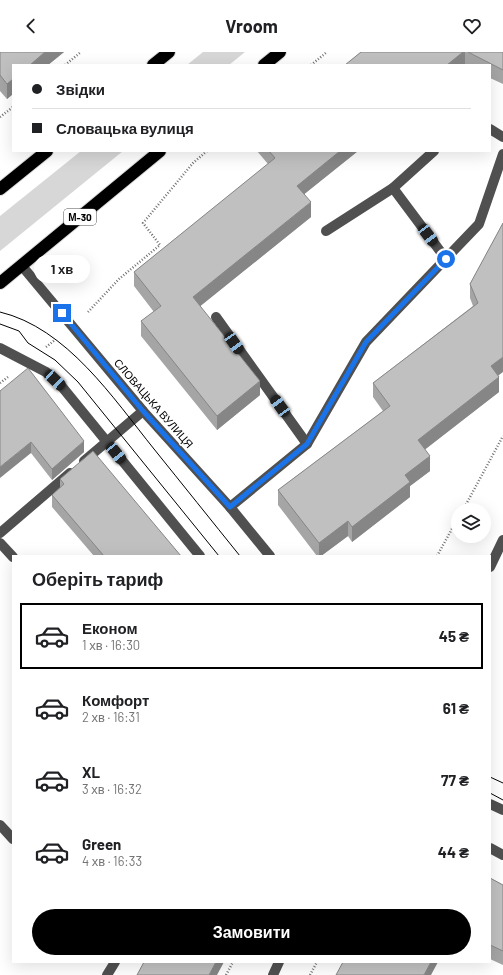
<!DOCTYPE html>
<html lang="uk">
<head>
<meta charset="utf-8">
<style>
	body { margin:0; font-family:Barlow,sans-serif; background:#f2f2f2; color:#202124; height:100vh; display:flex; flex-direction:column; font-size:15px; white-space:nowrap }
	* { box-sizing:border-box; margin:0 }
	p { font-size:13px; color:#757577 }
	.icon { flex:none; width:22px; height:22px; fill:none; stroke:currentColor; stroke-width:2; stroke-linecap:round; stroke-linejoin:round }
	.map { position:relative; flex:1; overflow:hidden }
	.details { position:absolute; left:12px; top:503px; width:479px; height:408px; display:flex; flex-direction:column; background:#fff; border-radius:0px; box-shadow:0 4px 16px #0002 }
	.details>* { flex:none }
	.guide { position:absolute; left:12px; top:12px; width:479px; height:88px; border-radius:0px; box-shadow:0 4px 16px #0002; display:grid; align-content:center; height:88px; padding:0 20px; background:#fff }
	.fabs { position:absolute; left:451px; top:451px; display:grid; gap:8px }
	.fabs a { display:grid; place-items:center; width:40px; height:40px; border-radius:50%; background:#fff; box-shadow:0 4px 16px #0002; font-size:20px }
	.end { position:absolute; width:18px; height:18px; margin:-9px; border:5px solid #1a73e8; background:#fff; box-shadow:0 0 0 2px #fff }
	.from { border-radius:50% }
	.bubble { position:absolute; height:28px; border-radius:14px; background:#fff; box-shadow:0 4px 16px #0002; font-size:13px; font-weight:700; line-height:28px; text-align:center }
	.car { position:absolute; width:12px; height:24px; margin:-12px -6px; border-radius:5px; box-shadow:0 0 3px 1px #0007; background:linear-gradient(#222 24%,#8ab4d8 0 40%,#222 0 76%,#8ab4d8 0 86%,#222 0) }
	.guide b { display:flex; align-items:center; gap:14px; height:38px; font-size:15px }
	.guide b+b { border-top:1px solid #e0e0e0 }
	.guide i { width:10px; height:10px; background:#202124 }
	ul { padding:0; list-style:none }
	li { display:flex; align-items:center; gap:12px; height:66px; margin:0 8px 6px; padding:0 12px; border:2px solid transparent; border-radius:0px }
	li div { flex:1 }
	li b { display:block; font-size:15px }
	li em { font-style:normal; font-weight:700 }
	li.active { border-color:#000 }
	li>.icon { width:36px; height:36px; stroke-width:1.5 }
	h2 { padding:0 20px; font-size:18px; line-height:48px }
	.button { display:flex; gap:8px; margin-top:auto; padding:8px 20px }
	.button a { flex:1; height:46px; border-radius:24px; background:#000; color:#fff; font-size:16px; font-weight:700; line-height:46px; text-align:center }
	header { display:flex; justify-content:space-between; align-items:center; height:52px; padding:0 20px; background:#fff; font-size:18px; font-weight:700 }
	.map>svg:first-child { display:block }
	.green { fill:#d7d7d7 }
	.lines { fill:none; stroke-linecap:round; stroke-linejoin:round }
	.highway-casing { stroke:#dbdbdb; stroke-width:14 }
	.path { stroke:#727272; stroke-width:2.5; stroke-dasharray:1 2; stroke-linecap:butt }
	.minor { stroke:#505050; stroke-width:10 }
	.highway { stroke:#000; stroke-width:12 }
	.tram { stroke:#000; stroke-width:1 }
	.wall { fill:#a5a5a5 }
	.shaded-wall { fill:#868686 }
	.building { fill:#c0c0c0; stroke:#868686 }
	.route { stroke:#1a73e8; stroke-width:5 }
	.labels { text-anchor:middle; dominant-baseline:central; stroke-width:3; stroke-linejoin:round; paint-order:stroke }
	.shield { fill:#fff; stroke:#4c4c4c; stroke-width:1 }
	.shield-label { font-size:10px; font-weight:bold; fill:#000 }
	.street-label { font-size:11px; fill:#000; stroke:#fff }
</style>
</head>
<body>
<header><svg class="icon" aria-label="back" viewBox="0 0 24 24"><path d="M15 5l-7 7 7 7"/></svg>Vroom<svg class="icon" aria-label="heart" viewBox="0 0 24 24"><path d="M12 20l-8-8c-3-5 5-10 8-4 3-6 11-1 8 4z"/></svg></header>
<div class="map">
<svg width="503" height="923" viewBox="0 0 503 923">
	<rect width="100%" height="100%" fill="#fff"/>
	<g class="green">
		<path d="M203 0H245L229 13H187Z"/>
		<path d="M81 99H123L0 199V164Z"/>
	</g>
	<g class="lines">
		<defs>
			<g id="highway">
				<path d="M153 13 169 0"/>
				<path d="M264 13 280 0"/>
				<path d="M0 137 47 99"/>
				<path d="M0 231 160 99"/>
			</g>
		</defs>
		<use href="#highway" class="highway-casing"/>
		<g class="path">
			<path d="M65 13 81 0"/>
			<path d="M311 13 327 0"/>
			<path d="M0 65 13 55"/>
			<path d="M88 260 119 227 160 193 143 171 193 111 207 99"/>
			<path d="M46 295 55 288"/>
			<path d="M0 331 8 325"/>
			<path d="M463 458 503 384"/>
			<path d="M437 504 458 466"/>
			<path d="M226 923 233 910"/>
			<path d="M310 923 317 910"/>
		</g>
		<g class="minor">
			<path d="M490 77 503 85"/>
			<path d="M393 136 446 207"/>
			<path d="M326 179 393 136 434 99"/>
			<path d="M22 214 143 359 230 455 270 504"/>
			<path d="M216 265 307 392"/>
			<path d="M0 296 46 320 63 336 200 504"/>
			<path d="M84 409 143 359"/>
			<path d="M230 455 307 392 366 290 479 172 503 102"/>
			<path d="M0 481 70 421"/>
			<path d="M0 491 13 505"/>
			<path d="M490 515 503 488"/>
			<path d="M490 752 503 758"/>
			<path d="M0 773 13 787"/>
			<path d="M490 796 503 803"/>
			<path d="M107 923 115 910"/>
			<path d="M273 923 279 910"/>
		</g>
		<use href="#highway" class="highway"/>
		<g class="tram">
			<path d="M0 260C67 276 113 346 154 397 183 433 211 468 240 504"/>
			<path d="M0 272 19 279 28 291 55 308 78 330 219 504"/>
			<path d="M490 725 503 731"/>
			<path d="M490 741 503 748"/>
		</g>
	</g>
	<g class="wall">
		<path d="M0 0H64L48 13H13V42L7 47 0 39Z"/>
		<path d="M361 0H503V32L490 26V13H345Z"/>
		<path d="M257 99H358L304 142 311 165 200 254 260 343 217 378 141 284V269L154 260 134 234V220L268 112Z"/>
		<path d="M503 171 498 324 499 340 425 397 430 419 410 434V445L352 490 348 484 321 504H317L278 453V438L383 359 373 345V331L473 254 470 246V232Z"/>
		<path d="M0 339 84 400 52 428 31 401Z"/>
		<path d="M60 427 181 504H94L52 455V443L60 436Z"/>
		<path d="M490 826 503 833V913L490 907Z"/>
	</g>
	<g class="shaded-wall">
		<path d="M45 0H64L48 13H30Z"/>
		<path d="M463 0H465V13H447Z"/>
		<path d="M13 27V42L7 47V32Z"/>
		<path d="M340 99H358L297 148V134Z"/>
		<path d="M311 150V165L193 260V245Z"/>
		<path d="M503 305V320L491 329V314Z"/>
		<path d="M499 325V340L418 403V388Z"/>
		<path d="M260 329V343L217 378V364Z"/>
		<path d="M84 389V400L52 428V417Z"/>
		<path d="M31 390V401L0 426V415Z"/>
		<path d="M430 404V419L410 434V445L352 490V475L405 423Z"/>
		<path d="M348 469V484L321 504H319V491Z"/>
		<path d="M216 910H224L217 923H209Z"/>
		<path d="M431 910H438L431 923H424Z"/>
	</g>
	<g class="building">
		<path d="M0 0H45L30 13H13V27L7 32 0 23Z"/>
		<path d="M361 0H463L447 13H345Z"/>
		<path d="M468 0H503V18Z"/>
		<path d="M269 99H340L297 134 311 150 193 245 260 329 217 364 141 269 161 254 134 220 275 106Z"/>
		<path d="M503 171V305L491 314 499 325 418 388 430 404 405 423 410 430 352 475 348 469 319 491 278 438 390 354 373 331 478 251 470 232Z"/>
		<path d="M28 316 84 389 52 417 31 390 0 415V339Z"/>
		<path d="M93 399 181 504H104L52 443 64 432 60 427Z"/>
		<path d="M490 826 503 833V899L490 893Z"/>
		<path d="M144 910H216L209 923H137Z"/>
		<path d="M343 910H431L424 923H336Z"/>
	</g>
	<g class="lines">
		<path class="route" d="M62 261 143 359 230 455 307 392 366 290 446 207"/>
	</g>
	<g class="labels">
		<rect class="shield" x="64" y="157" width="32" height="16" rx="3"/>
		<g class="shield-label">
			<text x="80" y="165">М-30</text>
		</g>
		<g class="street-label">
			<text transform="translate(154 351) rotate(49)">СЛОВАЦЬКА ВУЛИЦЯ</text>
		</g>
	</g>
</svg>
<div class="fabs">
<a><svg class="icon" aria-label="layers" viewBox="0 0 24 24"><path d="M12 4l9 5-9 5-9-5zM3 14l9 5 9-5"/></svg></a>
</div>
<i class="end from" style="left:446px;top:207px"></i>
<i class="end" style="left:62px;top:261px"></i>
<div class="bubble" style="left:34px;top:203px;width:56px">1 хв</div>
<i class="car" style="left:428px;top:183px;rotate:143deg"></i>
<i class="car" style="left:234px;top:291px;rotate:145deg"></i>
<i class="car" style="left:55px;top:328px;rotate:133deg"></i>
<i class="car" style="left:280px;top:354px;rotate:324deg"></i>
<i class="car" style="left:116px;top:401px;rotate:141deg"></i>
<div class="guide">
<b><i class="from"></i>Звідки</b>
<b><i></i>Словацька вулиця</b>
</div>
<section class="details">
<h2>Оберіть тариф</h2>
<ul>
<li class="active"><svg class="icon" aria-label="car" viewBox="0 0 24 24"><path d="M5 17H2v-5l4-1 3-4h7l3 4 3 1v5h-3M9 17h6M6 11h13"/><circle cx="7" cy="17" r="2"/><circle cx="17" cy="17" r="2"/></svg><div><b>Економ</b><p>1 хв · 16:30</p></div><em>45 ₴</em></li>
<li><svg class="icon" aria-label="car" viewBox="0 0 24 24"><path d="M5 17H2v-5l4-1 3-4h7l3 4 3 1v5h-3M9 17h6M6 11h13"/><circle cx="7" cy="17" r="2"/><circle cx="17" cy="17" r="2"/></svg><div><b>Комфорт</b><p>2 хв · 16:31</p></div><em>61 ₴</em></li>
<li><svg class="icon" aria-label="car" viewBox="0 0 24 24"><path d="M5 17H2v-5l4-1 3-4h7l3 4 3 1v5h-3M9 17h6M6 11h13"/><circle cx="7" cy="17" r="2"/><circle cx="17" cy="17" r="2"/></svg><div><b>XL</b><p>3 хв · 16:32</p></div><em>77 ₴</em></li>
<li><svg class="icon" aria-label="car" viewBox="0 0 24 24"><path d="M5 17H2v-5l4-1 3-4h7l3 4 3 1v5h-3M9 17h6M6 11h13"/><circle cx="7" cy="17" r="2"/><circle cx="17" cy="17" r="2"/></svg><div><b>Green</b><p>4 хв · 16:33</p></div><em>44 ₴</em></li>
</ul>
<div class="button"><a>Замовити</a></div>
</section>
</div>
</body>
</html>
